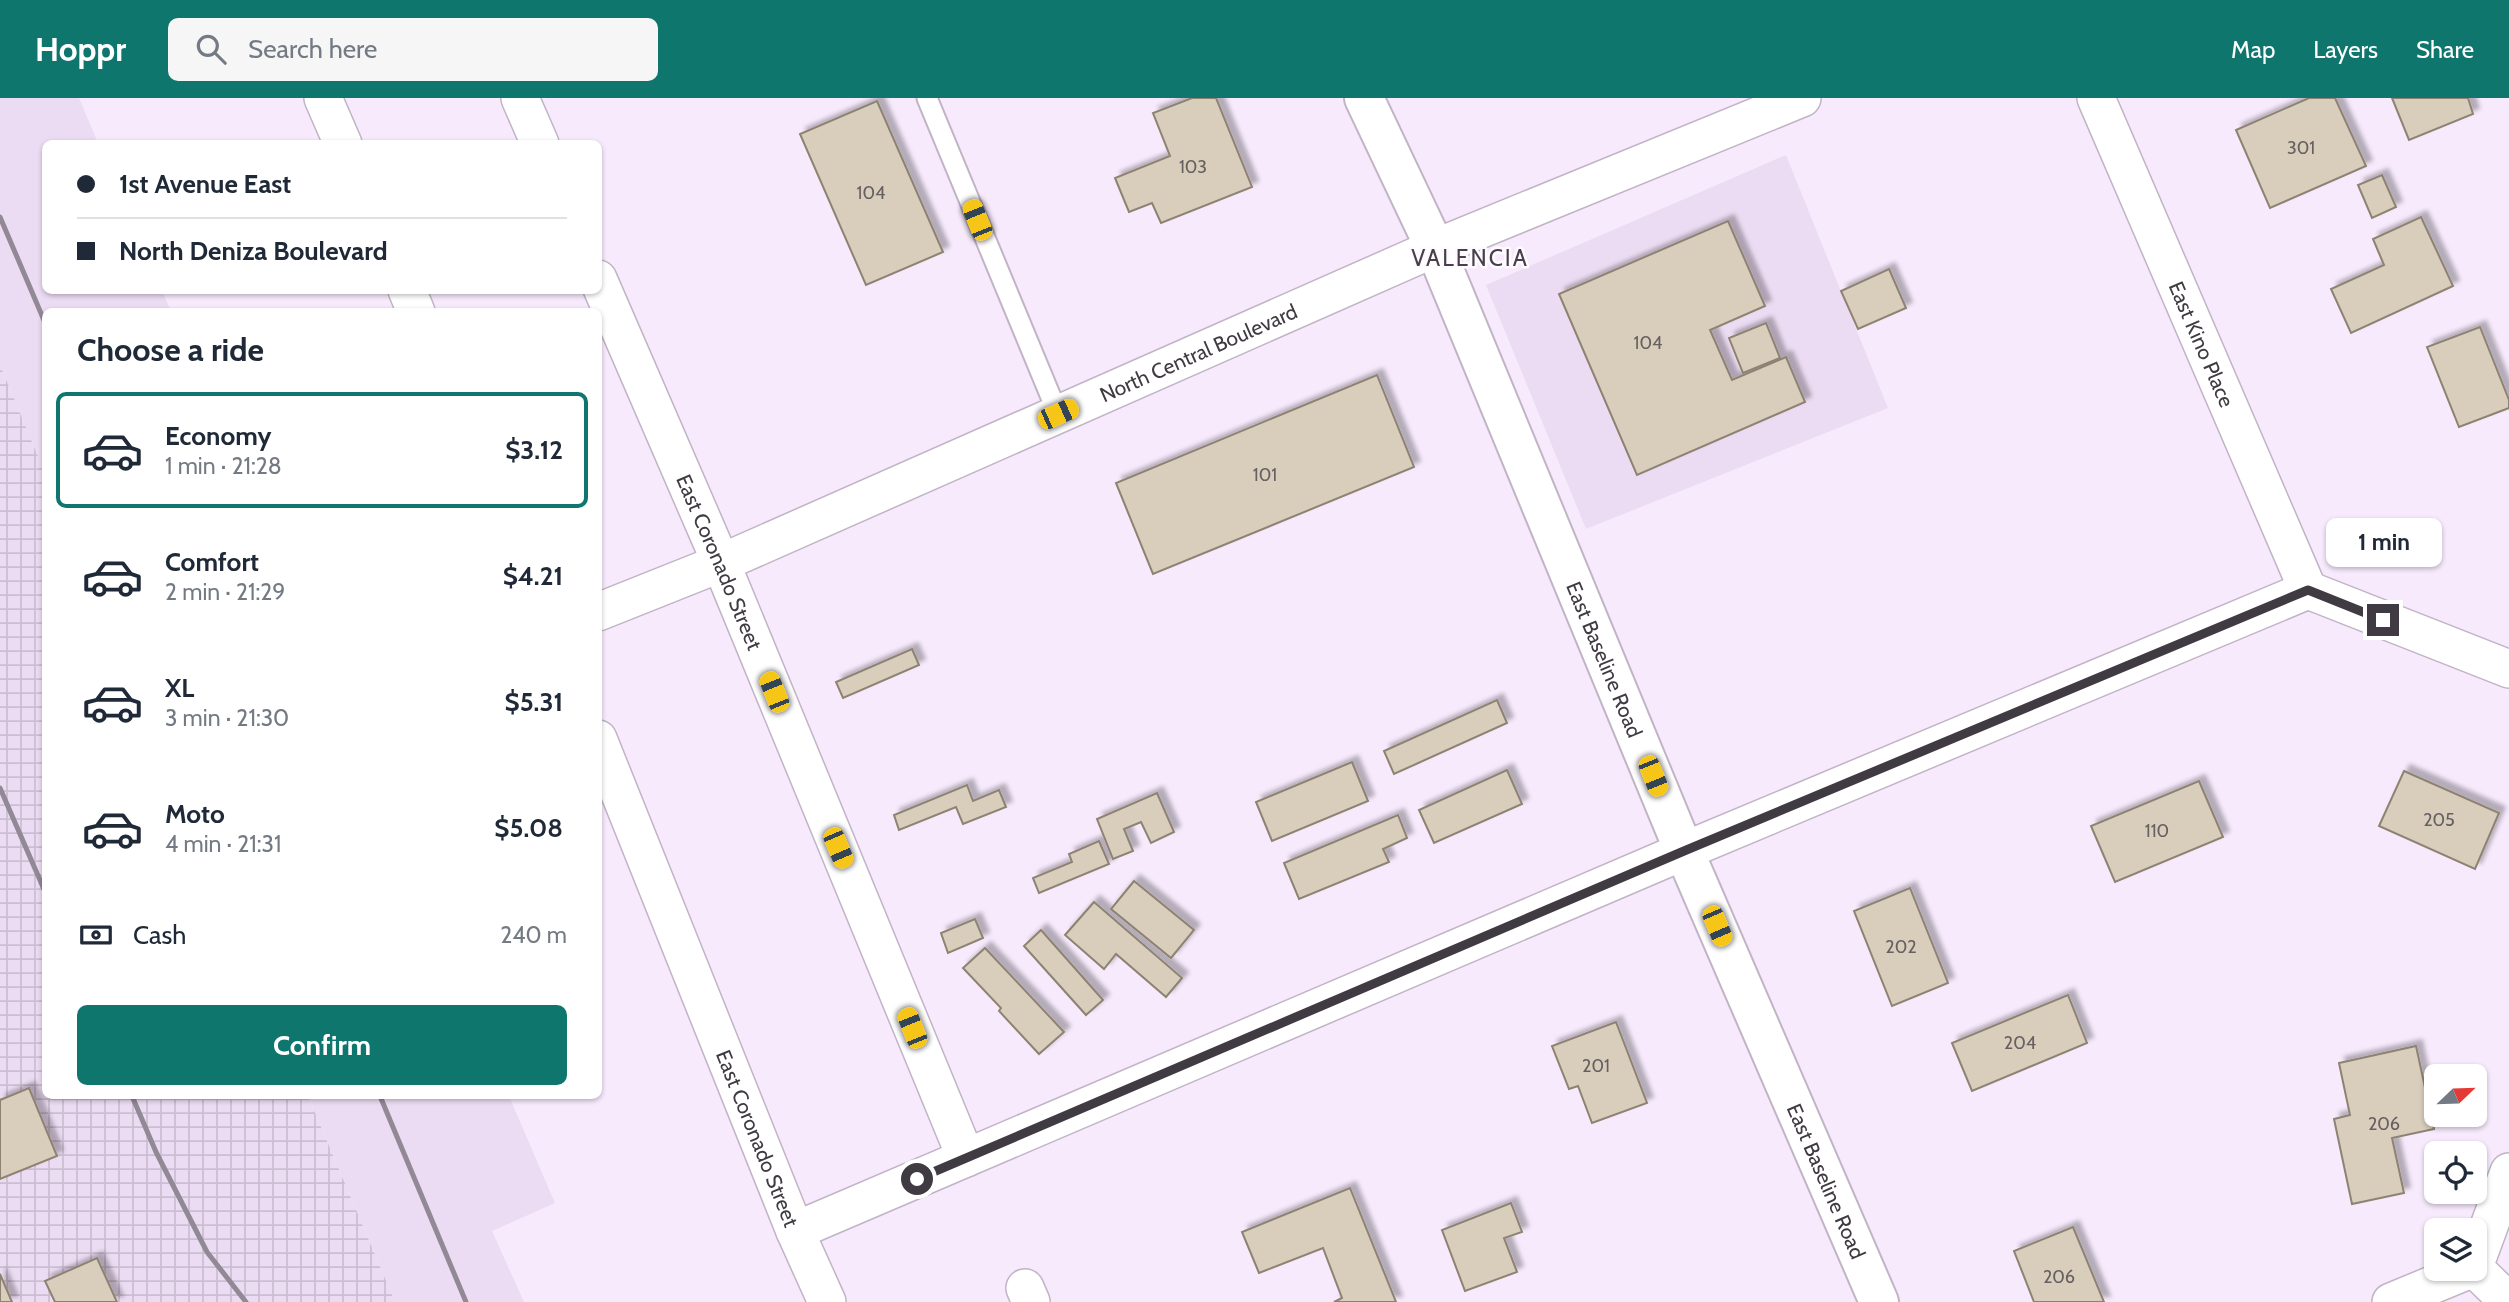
<!DOCTYPE html>
<html lang="en">
<head>
<meta charset="utf-8">
<style>
	body { margin:0; font-family:Cabin,sans-serif; background:#f6f6f7; color:#1f2937; height:100vh; display:flex; flex-direction:column; font-size:26px; white-space:nowrap }
	* { box-sizing:border-box; margin:0 }
	p { font-size:23px; color:#747a83 }
	.icon { flex:none; width:38px; height:38px; fill:none; stroke:currentColor; stroke-width:2; stroke-linecap:round; stroke-linejoin:round }
	.map { position:relative; flex:1; overflow:hidden }
	.sheet { position:absolute; left:42px; top:210px; width:560px; height:791px; display:flex; flex-direction:column; background:#fff; border-radius:10px; box-shadow:0 2px 5px #0004 }
	.sheet>* { flex:none }
	.banner { position:absolute; left:42px; top:42px; width:560px; height:154px; border-radius:10px; box-shadow:0 2px 5px #0004; display:grid; align-content:center; height:154px; padding:0 35px; background:#fff }
	.needle { width:46px; rotate:67deg }
	.controls { position:absolute; left:2424px; top:966px; display:grid; gap:14px }
	.controls a { display:grid; place-items:center; width:63px; height:63px; border-radius:10px; background:#fff; box-shadow:0 2px 5px #0004; font-size:35px }
	.end { position:absolute; width:32px; height:32px; margin:-16px; border:9px solid #403b42; background:#fff; box-shadow:0 0 0 4px #fff }
	.from { border-radius:50% }
	.bubble { position:absolute; height:49px; border-radius:10px; background:#fff; box-shadow:0 2px 5px #0004; font-size:23px; font-weight:800; line-height:49px; text-align:center }
	.car { position:absolute; width:21px; height:42px; margin:-21px -10px; border-radius:9px; box-shadow:0 0 5px 2px #0007; background:linear-gradient(#f5c518 24%,#345 0 40%,#f5c518 0 76%,#345 0 86%,#f5c518 0) }
	.banner b { display:flex; align-items:center; gap:24px; height:66px; font-size:26px }
	.banner b+b { border-top:2px solid #e0e1e3 }
	.banner i { width:18px; height:18px; background:#1f2937 }
	ul { padding:0; list-style:none }
	li { display:flex; align-items:center; gap:21px; height:116px; margin:0 14px 10px; padding:0 21px; border:4px solid transparent; border-radius:10px }
	li div { flex:1 }
	li b { display:block; font-size:26px }
	li em { font-style:normal; font-weight:800 }
	li.selected { border-color:#0f766e }
	li>.icon { width:63px; height:63px; stroke-width:1.5 }
	h2 { padding:0 35px; font-size:32px; line-height:84px }
	.pay { display:flex; align-items:center; gap:18px; height:77px; padding:0 35px; font-size:26px }
	.pay p { margin-inline-start:auto }
	.button { display:flex; gap:14px; margin-top:auto; padding:14px 35px }
	.button a { flex:1; height:80px; border-radius:10px; background:#0f766e; color:#fff; font-size:28px; font-weight:800; line-height:80px; text-align:center }
	header { display:flex; align-items:center; gap:42px; box-sizing:border-box; height:98px; padding:0 35px; background:#0f766e; color:#fff }
	header strong { font-size:33px }
	nav { display:flex; gap:38px; margin-inline-start:auto; font-size:24px }
	.search { width:490px; height:63px; background:#f6f6f7; display:flex; align-items:center; gap:18px; box-sizing:border-box; padding:0 24px; border-radius:10px; color:#747a83; font-size:26px }
	.map>svg:first-child { display:block }
	.built { fill:#ecdcf3 }
	.industrial { fill:url(#industrial-grid) }
	.building { fill:#d9cdbc; stroke:#8e8273; stroke-width:2; filter:url(#shadow) }
	.lines { fill:none; stroke-linecap:round; stroke-linejoin:round }
	.service-casing { stroke:#c0b4c5; stroke-width:23 }
	.minor-casing { stroke:#c0b4c5; stroke-width:40 }
	.secondary-casing { stroke:#c0b4c5; stroke-width:42 }
	.service { stroke:#fff; stroke-width:19 }
	.minor { stroke:#fff; stroke-width:37 }
	.secondary { stroke:#fff; stroke-width:38 }
	.rail { stroke:#918995; stroke-width:5 }
	.route { stroke:#403b42; stroke-width:9 }
	.labels { text-anchor:middle; dominant-baseline:central; stroke-width:5; stroke-linejoin:round; paint-order:stroke }
	.number-label { font-size:18px; fill:#666060 }
	.street-label { font-size:21px; fill:#403b42; stroke:#fefbff }
	.neighbourhood-label { font-size:23px; letter-spacing:2px; fill:#483e4d; stroke:#fefbff }
</style>
</head>
<body>
<header>
<strong>Hoppr</strong>
<div class="search"><svg class="icon" aria-label="search" viewBox="0 0 24 24"><circle cx="10" cy="10" r="6"/><path d="M15 15l6 6"/></svg>Search here</div>
<nav><a>Map</a><a>Layers</a><a>Share</a></nav>
</header>
<div class="map">
<svg width="2509" height="1204" viewBox="0 0 2509 1204">
	<defs>
		<pattern id="industrial-grid" width="8" height="8" patternUnits="userSpaceOnUse" patternTransform="scale(1.75)"><rect width="8" height="8" fill="#ecdcf3"/><path d="M0 4h8M4 0v8" fill="none" stroke="#cbbed2"/></pattern>
		<filter id="shadow"><feDropShadow dx="6" dy="-6" stdDeviation="2" flood-color="#0004"/></filter>
	</defs>
	<rect width="100%" height="100%" fill="#f6eafc"/>
	<g class="built">
		<path d="M0 0H79L98 45 46 46V192L162 193 171 213 46 214 45 375 0 267Z"/>
		<path d="M1786 57 1888 310 1586 431 1486 187Z"/>
		<path d="M308 998H509L555 1105 492 1133 524 1204H395Z"/>
	</g>
	<path class="industrial" d="M0 267 45 375 46 998H308L395 1204H0Z"/>
	<g class="building">
		<path d="M1192 0H1216L1252 89 1161 125 1152 105 1129 114 1115 80 1170 58 1153 15Z"/>
		<path d="M2309 0H2335L2366 68 2270 110 2236 32Z"/>
		<path d="M2392 0H2468L2473 16 2409 42Z"/>
		<path d="M877 3 943 154 866 187 800 36Z"/>
		<path d="M2382 77 2396 109 2372 120 2358 87Z"/>
		<path d="M2421 119 2453 188 2351 235 2331 191 2384 167 2373 141Z"/>
		<path d="M1728 123 1765 208 1710 232 1732 282 1786 259 1805 304 1637 377 1559 196Z"/>
		<path d="M1889 171 1906 210 1858 231 1841 193Z"/>
		<path d="M1766 225 1780 260 1743 275 1729 240Z"/>
		<path d="M2480 229 2509 302V310L2459 329 2427 249Z"/>
		<path d="M1377 277 1414 369 1153 476 1116 385Z"/>
		<path d="M912 551 919 567 843 600 836 584Z"/>
		<path d="M1497 602 1507 625 1394 676 1384 653Z"/>
		<path d="M1352 664 1368 703 1272 743 1256 704Z"/>
		<path d="M1507 672 1522 706 1434 745 1419 712Z"/>
		<path d="M2404 673 2499 715 2475 771 2379 728Z"/>
		<path d="M2199 683 2223 739 2115 784 2091 728Z"/>
		<path d="M967 687 973 703 999 692 1006 709 963 726 956 709 899 732 894 717Z"/>
		<path d="M1157 695 1174 734 1151 745 1141 724 1124 731 1133 753 1113 761 1097 721Z"/>
		<path d="M1398 717 1407 740 1383 751 1389 764 1299 801 1284 765Z"/>
		<path d="M1099 743 1109 766 1039 795 1033 780 1072 764 1069 756Z"/>
		<path d="M1134 783 1194 832 1171 860 1111 811Z"/>
		<path d="M1910 790 1948 885 1892 908 1854 813Z"/>
		<path d="M1094 804 1182 880 1166 899 1116 856 1104 871 1065 837Z"/>
		<path d="M975 821 983 840 948 855 941 835Z"/>
		<path d="M1041 832 1103 902 1086 917 1024 848Z"/>
		<path d="M985 850 1064 934 1039 956 999 913 1001 910 963 870Z"/>
		<path d="M2068 897 2087 945 1972 993 1952 945Z"/>
		<path d="M1616 924 1647 1005 1592 1025 1578 988 1569 991 1552 948Z"/>
		<path d="M2416 948 2434 1031 2392 1040 2404 1095 2352 1106 2334 1021 2350 1017 2339 965Z"/>
		<path d="M29 990 57 1058 0 1081V1002Z"/>
		<path d="M1350 1090 1396 1204H1334L1342 1200 1323 1150 1259 1175 1242 1134Z"/>
		<path d="M1511 1105 1522 1134 1504 1140 1517 1174 1465 1193 1442 1132Z"/>
		<path d="M2073 1129 2104 1204H2034L2014 1153Z"/>
		<path d="M97 1160 117 1204H55L45 1183Z"/>
		<path d="M0 1176 12 1204H0Z"/>
	</g>
	<g class="lines">
		<defs>
			<path id="service" d="M927 0 1058 316"/>
			<g id="minor">
				<path d="M323 0 343 46"/>
				<path d="M520 0 540 46"/>
				<path id="s1" d="M2096 0 2308 492"/>
				<path id="s2" d="M598 181 721 465 966 1060"/>
				<path d="M407 192 416 214"/>
				<path d="M2308 492 2509 571"/>
				<path id="s3" d="M598 514 721 465 1435 150 1802 0"/>
				<path id="s4" d="M598 641 795 1133 827 1204"/>
				<path d="M795 1133 1684 753 2308 492"/>
				<path d="M2474 1169 2509 1074"/>
				<path d="M2474 1170 2509 1204"/>
				<path d="M1025 1190 1031 1204"/>
				<path d="M2391 1204 2471 1171"/>
			</g>
			<g id="secondary">
				<path id="s5" d="M1364 0 1435 150 1684 753 1879 1204"/>
			</g>
		</defs>
		<use href="#service" class="service-casing"/>
		<use href="#minor" class="minor-casing"/>
		<use href="#secondary" class="secondary-casing"/>
		<use href="#service" class="service"/>
		<use href="#minor" class="minor"/>
		<use href="#secondary" class="secondary"/>
		<g class="rail">
			<path d="M0 119 46 227"/>
			<path d="M0 690 46 796"/>
			<path d="M132 998 156 1054 207 1154 246 1204"/>
			<path d="M380 998 466 1204"/>
		</g>
	</g>
	<g class="lines">
		<path class="route" d="M917 1081 1684 753 2308 492 2383 522"/>
	</g>
	<g class="labels">
		<g class="number-label">
			<text x="2301" y="50">301</text>
			<text x="1193" y="69">103</text>
			<text x="871" y="95">104</text>
			<text x="1648" y="245">104</text>
			<text x="1265" y="377">101</text>
			<text x="2439" y="722">205</text>
			<text x="2157" y="733">110</text>
			<text x="1901" y="849">202</text>
			<text x="2020" y="945">204</text>
			<text x="1596" y="968">201</text>
			<text x="2384" y="1026">206</text>
			<text x="2059" y="1179">206</text>
		</g>
		<g class="street-label">
			<text stroke="none"><textPath href="#s1" startOffset="268">East Kino Place</textPath></text>
			<text stroke="none"><textPath href="#s3" startOffset="654">North Central Boulevard</textPath></text>
			<text stroke="none"><textPath href="#s2" startOffset="308">East Coronado Street</textPath></text>
			<text stroke="none"><textPath href="#s5" startOffset="611">East Baseline Road</textPath></text>
			<text stroke="none"><textPath href="#s4" startOffset="430">East Coronado Street</textPath></text>
			<text stroke="none"><textPath href="#s5" startOffset="1178">East Baseline Road</textPath></text>
		</g>
		<g class="neighbourhood-label">
			<text x="1470" y="160">VALENCIA</text>
		</g>
	</g>
</svg>
<div class="controls">
<a><svg class="needle" viewBox="-14 -14 28 28"><path d="M0-13l5 13h-10z" fill="#e53935"/><path d="M0 13l5-13h-10z" fill="#747a83"/></svg></a>
<a><svg class="icon" aria-label="locate" viewBox="0 0 24 24"><circle cx="12" cy="12" r="6"/><path d="M12 2v4M12 18v4M2 12h4M18 12h4"/></svg></a>
<a><svg class="icon" aria-label="layers" viewBox="0 0 24 24"><path d="M12 4l9 5-9 5-9-5zM3 14l9 5 9-5"/></svg></a>
</div>
<i class="end from" style="left:917px;top:1081px"></i>
<i class="end" style="left:2383px;top:522px"></i>
<div class="bubble" style="left:2326px;top:420px;width:116px">1 min</div>
<i class="car" style="left:977px;top:122px;rotate:338deg"></i>
<i class="car" style="left:1058px;top:316px;rotate:66deg"></i>
<i class="car" style="left:774px;top:594px;rotate:338deg"></i>
<i class="car" style="left:1653px;top:678px;rotate:158deg"></i>
<i class="car" style="left:838px;top:750px;rotate:157deg"></i>
<i class="car" style="left:1717px;top:828px;rotate:157deg"></i>
<i class="car" style="left:912px;top:930px;rotate:338deg"></i>
<div class="banner">
<b><i class="from"></i>1st Avenue East</b>
<b><i></i>North Deniza Boulevard</b>
</div>
<section class="sheet">
<h2>Choose a ride</h2>
<ul>
<li class="selected"><svg class="icon" aria-label="car" viewBox="0 0 24 24"><path d="M5 17H2v-5l4-1 3-4h7l3 4 3 1v5h-3M9 17h6M6 11h13"/><circle cx="7" cy="17" r="2"/><circle cx="17" cy="17" r="2"/></svg><div><b>Economy</b><p>1 min · 21:28</p></div><em>$3.12</em></li>
<li><svg class="icon" aria-label="car" viewBox="0 0 24 24"><path d="M5 17H2v-5l4-1 3-4h7l3 4 3 1v5h-3M9 17h6M6 11h13"/><circle cx="7" cy="17" r="2"/><circle cx="17" cy="17" r="2"/></svg><div><b>Comfort</b><p>2 min · 21:29</p></div><em>$4.21</em></li>
<li><svg class="icon" aria-label="car" viewBox="0 0 24 24"><path d="M5 17H2v-5l4-1 3-4h7l3 4 3 1v5h-3M9 17h6M6 11h13"/><circle cx="7" cy="17" r="2"/><circle cx="17" cy="17" r="2"/></svg><div><b>XL</b><p>3 min · 21:30</p></div><em>$5.31</em></li>
<li><svg class="icon" aria-label="car" viewBox="0 0 24 24"><path d="M5 17H2v-5l4-1 3-4h7l3 4 3 1v5h-3M9 17h6M6 11h13"/><circle cx="7" cy="17" r="2"/><circle cx="17" cy="17" r="2"/></svg><div><b>Moto</b><p>4 min · 21:31</p></div><em>$5.08</em></li>
</ul>
<div class="pay"><svg class="icon" aria-label="cash" viewBox="0 0 24 24"><path d="M3 7h18v10H3z"/><circle cx="12" cy="12" r="2"/></svg>Cash<p>240 m</p></div>
<div class="button"><a>Confirm</a></div>
</section>
</div>
</body>
</html>
